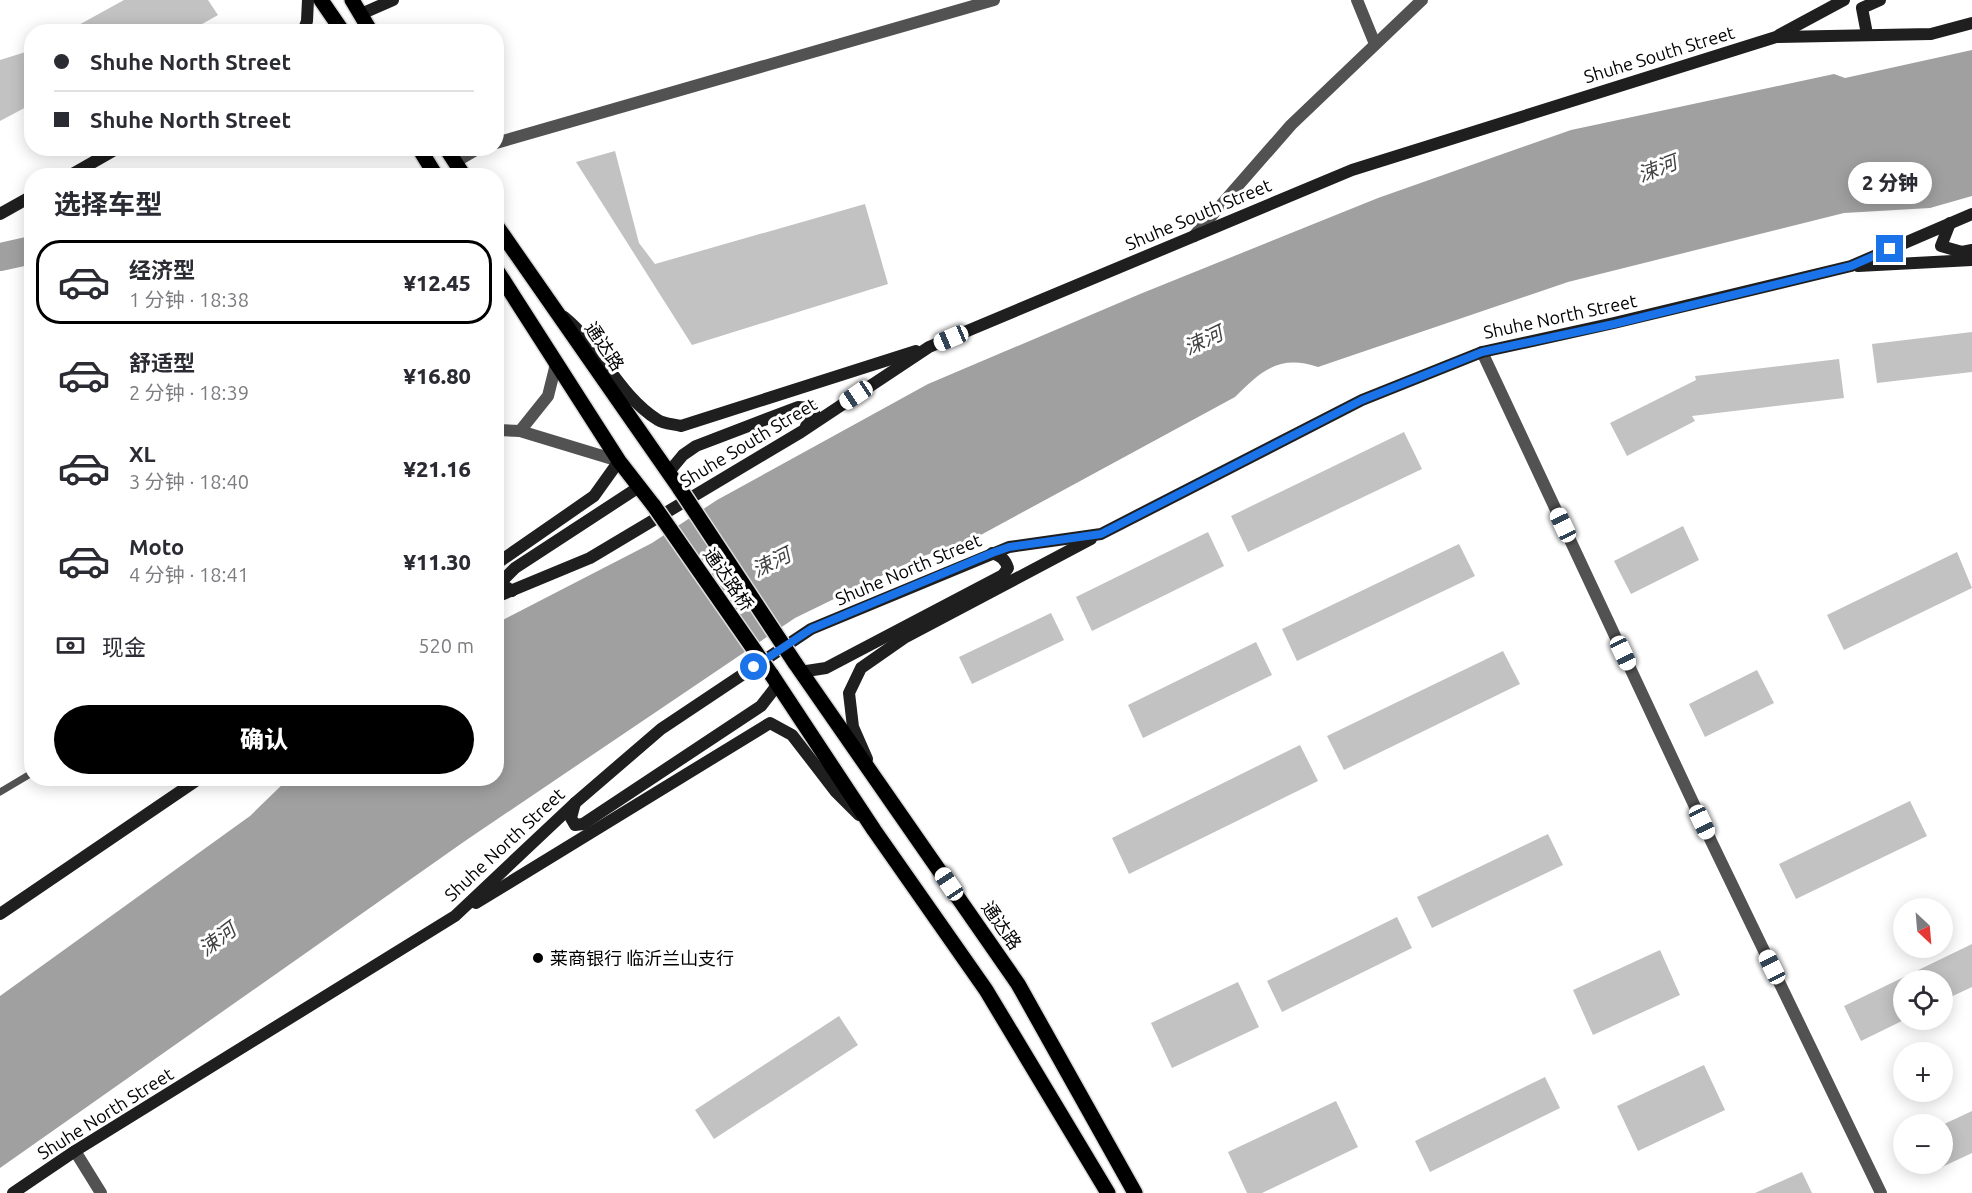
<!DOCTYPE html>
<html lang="zh">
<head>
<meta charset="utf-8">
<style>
	body { margin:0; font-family:Ubuntu,"Noto Sans SC",sans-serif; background:#f7f7f7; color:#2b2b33; height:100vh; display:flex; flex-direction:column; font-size:22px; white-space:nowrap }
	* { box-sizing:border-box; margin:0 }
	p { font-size:20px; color:#7c7c81 }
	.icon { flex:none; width:33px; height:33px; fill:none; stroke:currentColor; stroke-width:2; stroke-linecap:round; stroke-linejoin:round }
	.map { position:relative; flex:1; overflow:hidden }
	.details { position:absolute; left:24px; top:168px; width:480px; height:618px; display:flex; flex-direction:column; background:#fff; border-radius:24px; box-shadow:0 3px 15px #0003 }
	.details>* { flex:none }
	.hud { position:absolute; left:24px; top:24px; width:480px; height:132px; border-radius:24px; box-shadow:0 3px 15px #0003; display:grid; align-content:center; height:132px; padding:0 30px; background:#fff }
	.needle { width:39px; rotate:154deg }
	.buttons { position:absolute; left:1893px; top:898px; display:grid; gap:12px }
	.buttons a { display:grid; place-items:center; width:60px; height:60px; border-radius:50%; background:#fff; box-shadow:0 3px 15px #0003; font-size:30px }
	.end { position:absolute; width:27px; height:27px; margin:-14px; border:8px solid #1a73e8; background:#fff; box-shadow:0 0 0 3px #fff }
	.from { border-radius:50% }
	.bubble { position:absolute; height:42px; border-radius:21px; background:#fff; box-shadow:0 3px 15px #0003; font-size:20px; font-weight:800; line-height:42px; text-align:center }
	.car { position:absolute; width:18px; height:36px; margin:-18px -9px; border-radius:8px; box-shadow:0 0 4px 2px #0007; background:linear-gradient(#fff 24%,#345 0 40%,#fff 0 76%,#345 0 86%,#fff 0) }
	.hud b { display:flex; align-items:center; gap:21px; height:57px; font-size:22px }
	.hud b+b { border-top:2px solid #e1e1e2 }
	.hud i { width:15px; height:15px; background:#2b2b33 }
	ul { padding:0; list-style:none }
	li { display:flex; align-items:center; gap:18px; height:84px; margin:0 12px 9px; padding:0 18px; border:3px solid transparent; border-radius:24px }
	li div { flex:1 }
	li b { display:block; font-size:22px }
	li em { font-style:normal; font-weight:800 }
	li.selected { border-color:#000 }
	li>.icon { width:54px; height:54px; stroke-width:1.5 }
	h2 { padding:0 30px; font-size:27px; line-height:72px }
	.pay { display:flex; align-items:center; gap:15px; height:66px; padding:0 30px; font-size:22px }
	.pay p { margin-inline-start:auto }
	.button { display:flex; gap:12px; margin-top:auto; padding:12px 30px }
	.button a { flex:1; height:69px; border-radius:36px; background:#000; color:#fff; font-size:24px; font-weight:800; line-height:69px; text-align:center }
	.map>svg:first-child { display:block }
	.water { fill:#a0a0a0 }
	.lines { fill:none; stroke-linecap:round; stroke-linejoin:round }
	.river { stroke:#a0a0a0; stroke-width:28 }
	.building { fill:#c2c2c2 }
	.primary-casing { stroke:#dbdbdb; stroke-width:18 }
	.lane { stroke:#525252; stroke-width:7 }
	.street { stroke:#525252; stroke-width:12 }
	.secondary { stroke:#1f1f1f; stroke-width:12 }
	.primary { stroke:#000; stroke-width:15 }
	.primary-bridge-casing { stroke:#dbdbdb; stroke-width:18; stroke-linecap:butt }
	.primary-bridge { stroke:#000; stroke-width:15 }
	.route { stroke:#1a73e8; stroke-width:8 }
	.poi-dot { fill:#000; stroke:#fff; stroke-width:2 }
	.labels { text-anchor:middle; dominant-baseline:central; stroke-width:6; stroke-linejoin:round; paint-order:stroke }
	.street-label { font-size:18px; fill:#000; stroke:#fff }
	.poi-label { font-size:18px; fill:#000; stroke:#fff; text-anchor:start }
	.water-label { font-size:20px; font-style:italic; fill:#414141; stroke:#fff }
</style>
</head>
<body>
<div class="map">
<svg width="1972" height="1193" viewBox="0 0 1972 1193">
	<rect width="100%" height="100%" fill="#fff"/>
	<path class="water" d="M1972 50V196L1930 208 1844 213 1568 282 1318 367C1279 354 1261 371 1235 397L977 537 918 558 795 618 465 841 0 1168V996L250 816 288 779 496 778 497 623 652 543 717 500 928 384 1140 294 1378 198 1571 130 1834 74 1845 78Z"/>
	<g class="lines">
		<path class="river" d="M0 257 32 250"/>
	</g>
	<g class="building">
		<path d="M124 0H208L218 15 188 32H66Z"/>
		<path d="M32 50V104L0 121V60Z"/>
		<path d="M615 151 639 243 655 264 865 204 888 284 692 345 576 162Z"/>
		<path d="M1972 332V372L1877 383 1872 344Z"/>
		<path d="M1839 359 1844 398 1692 416 1695 421 1627 456 1610 423 1696 380 1695 376Z"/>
		<path d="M1404 432 1422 469 1248 552 1231 516Z"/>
		<path d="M1683 526 1699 560 1631 594 1614 561Z"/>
		<path d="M1208 532 1224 566 1092 631 1076 597Z"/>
		<path d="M1459 544 1475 576 1297 661 1282 629Z"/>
		<path d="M1957 552 1972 588 1844 650 1827 615Z"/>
		<path d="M1051 613 1064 640 972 684 959 657Z"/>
		<path d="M1256 642 1272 675 1143 738 1128 705Z"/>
		<path d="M1503 651 1520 684 1344 770 1327 736Z"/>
		<path d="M1757 670 1774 703 1705 737 1689 704Z"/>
		<path d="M1300 745 1318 781 1129 874 1112 838Z"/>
		<path d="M1910 801 1927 836 1796 899 1779 864Z"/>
		<path d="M1548 834 1563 865 1432 928 1417 897Z"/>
		<path d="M1397 917 1412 948 1282 1012 1267 981Z"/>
		<path d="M1972 944V987L1942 1001V981H1904V1020L1861 1041 1844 1006Z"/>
		<path d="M1660 950 1680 995 1593 1035 1573 990Z"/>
		<path d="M1238 982 1259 1027 1172 1068 1151 1023Z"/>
		<path d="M839 1016 858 1045 714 1139 695 1110Z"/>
		<path d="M1704 1065 1725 1110 1638 1151 1617 1106Z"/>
		<path d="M1545 1077 1560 1108 1430 1172 1415 1141Z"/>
		<path d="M1336 1101 1358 1147 1262 1193H1247L1228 1152Z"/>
		<path d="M1972 1111V1153L1942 1167V1125Z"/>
		<path d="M1802 1172 1812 1193H1755Z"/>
	</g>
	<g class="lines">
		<defs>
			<g id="primary">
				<path d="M321 0 343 32"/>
				<path d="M352 0 371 32"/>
				<path d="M419 148 436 176"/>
				<path d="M446 148 464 176"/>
				<path d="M496 225 680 489"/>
				<path d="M496 269 619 461 654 506"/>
				<path d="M795 663 1018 984 1135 1193"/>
				<path d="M771 674 874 830 986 990 1108 1193"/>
			</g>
		</defs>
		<use href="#primary" class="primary-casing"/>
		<path class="lane" d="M0 792 32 773"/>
		<g class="street">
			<path d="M1357 0 1375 44"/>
			<path d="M496 143 994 0"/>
			<path d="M455 162 479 148"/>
			<path d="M1194 236 1291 125 1422 0"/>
			<path d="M1482 352 1712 843 1881 1193"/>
			<path d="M496 430 520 431 619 461"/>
			<path d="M520 431 548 396 556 364"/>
			<path d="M75 1151 101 1193"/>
		</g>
		<g class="secondary">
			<path d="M361 14 393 0"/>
			<path d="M303 32 307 21 308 0"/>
			<path d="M1867 34 1862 8 1880 0"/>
			<path d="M1779 35 1844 0"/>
			<path d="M69 176 118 148"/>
			<path d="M0 214 32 196"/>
			<path d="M1950 223 1941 246 1962 252 1972 250"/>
			<path d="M1858 266 1972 260"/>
			<path d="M564 317C600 346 618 395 658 420 664 424 674 424 681 426L916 351"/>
			<path d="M668 473 683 455 696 446 798 407 812 408 815 415 806 426"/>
			<path d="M496 564 594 496 619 461"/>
			<path d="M512 591 500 583 515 568 639 487"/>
			<path d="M496 597 590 558 801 432 929 347 1352 170 1776 37 1931 34 1972 23"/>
			<path d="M800 672 826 668 1003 575 1008 568C1005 559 1001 556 992 553"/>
			<path d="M867 759 853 727 849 693 861 668 904 638 1091 539"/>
			<path d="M575 803 571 818 575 825 583 824 761 706 778 684"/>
			<path d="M476 903 770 723 792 735 836 792 859 815"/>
			<path d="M0 914 200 778"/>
			<path d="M13 1193 75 1151 455 916 575 803 661 729 811 629 1009 547 1101 534 1362 400 1482 352 1614 323 1851 266 1972 214"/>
		</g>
		<use href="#primary" class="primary"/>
		<defs>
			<g id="primary-bridge">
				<path d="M680 489 795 663"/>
				<path d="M654 506 771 674"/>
			</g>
		</defs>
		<use href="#primary-bridge" class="primary-bridge-casing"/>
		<use href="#primary-bridge" class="primary-bridge"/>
	</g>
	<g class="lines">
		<path class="route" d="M754 667 811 629 992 553 1009 547 1101 534 1362 400 1482 352 1614 324 1851 266 1890 249"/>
	</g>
	<circle class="poi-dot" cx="538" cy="958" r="6"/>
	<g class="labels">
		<g class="street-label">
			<text transform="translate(1659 54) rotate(-17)">Shuhe South Street</text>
			<text transform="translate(1198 214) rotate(-23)">Shuhe South Street</text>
			<text transform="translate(1560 316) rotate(-12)">Shuhe North Street</text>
			<text transform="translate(605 346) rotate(56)">通达路</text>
			<text transform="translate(748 442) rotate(-31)">Shuhe South Street</text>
			<text transform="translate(908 569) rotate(-23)">Shuhe North Street</text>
			<text transform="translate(729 579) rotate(55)">通达路桥</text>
			<text transform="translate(504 844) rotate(-43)">Shuhe North Street</text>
			<text transform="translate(1002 925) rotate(55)">通达路</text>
			<text transform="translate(105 1113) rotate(-32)">Shuhe North Street</text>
		</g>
		<g class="poi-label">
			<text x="550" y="958">莱商银行 临沂兰山支行</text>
		</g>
		<g class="water-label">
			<text transform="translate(1657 168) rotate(-21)">涑河</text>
			<text transform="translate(1203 340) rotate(-25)">涑河</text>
			<text transform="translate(771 562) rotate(-27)">涑河</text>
			<text transform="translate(217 939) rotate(-37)">涑河</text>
		</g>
	</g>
</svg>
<div class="buttons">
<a><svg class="needle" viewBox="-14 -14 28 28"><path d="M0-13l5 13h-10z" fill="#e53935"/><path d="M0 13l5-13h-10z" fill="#7c7c81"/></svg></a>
<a><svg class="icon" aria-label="locate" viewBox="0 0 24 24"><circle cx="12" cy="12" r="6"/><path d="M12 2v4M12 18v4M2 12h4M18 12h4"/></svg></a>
<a>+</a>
<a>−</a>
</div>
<i class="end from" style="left:754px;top:667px"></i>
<i class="end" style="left:1890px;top:249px"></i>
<div class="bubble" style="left:1848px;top:162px;width:84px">2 分钟</div>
<i class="car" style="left:951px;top:338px;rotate:247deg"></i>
<i class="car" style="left:856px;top:395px;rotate:236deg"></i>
<i class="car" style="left:1563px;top:525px;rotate:335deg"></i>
<i class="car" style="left:1623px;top:653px;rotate:155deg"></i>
<i class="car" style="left:1702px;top:822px;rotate:155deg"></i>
<i class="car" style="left:949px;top:884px;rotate:326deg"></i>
<i class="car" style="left:1772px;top:967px;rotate:334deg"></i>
<div class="hud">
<b><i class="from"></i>Shuhe North Street</b>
<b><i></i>Shuhe North Street</b>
</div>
<section class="details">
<h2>选择车型</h2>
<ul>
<li class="selected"><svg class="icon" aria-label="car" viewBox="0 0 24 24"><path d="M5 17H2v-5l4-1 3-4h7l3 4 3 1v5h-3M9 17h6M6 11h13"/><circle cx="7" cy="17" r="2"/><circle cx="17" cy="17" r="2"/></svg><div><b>经济型</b><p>1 分钟 · 18:38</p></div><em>¥12.45</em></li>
<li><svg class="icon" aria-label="car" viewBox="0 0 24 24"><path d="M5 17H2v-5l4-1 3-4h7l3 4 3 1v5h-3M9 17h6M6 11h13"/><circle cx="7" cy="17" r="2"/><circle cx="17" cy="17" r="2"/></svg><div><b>舒适型</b><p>2 分钟 · 18:39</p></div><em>¥16.80</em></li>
<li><svg class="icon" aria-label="car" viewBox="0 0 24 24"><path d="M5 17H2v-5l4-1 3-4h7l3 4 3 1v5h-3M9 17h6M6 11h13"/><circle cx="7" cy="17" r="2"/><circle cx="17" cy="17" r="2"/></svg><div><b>XL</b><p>3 分钟 · 18:40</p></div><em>¥21.16</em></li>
<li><svg class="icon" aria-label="car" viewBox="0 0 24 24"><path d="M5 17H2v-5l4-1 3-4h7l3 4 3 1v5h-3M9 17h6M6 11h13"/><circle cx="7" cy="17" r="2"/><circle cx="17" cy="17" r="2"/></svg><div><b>Moto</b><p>4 分钟 · 18:41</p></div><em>¥11.30</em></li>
</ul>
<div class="pay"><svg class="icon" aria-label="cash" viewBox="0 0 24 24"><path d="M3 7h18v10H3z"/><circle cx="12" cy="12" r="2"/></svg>现金<p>520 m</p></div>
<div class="button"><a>确认</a></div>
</section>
</div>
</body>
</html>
